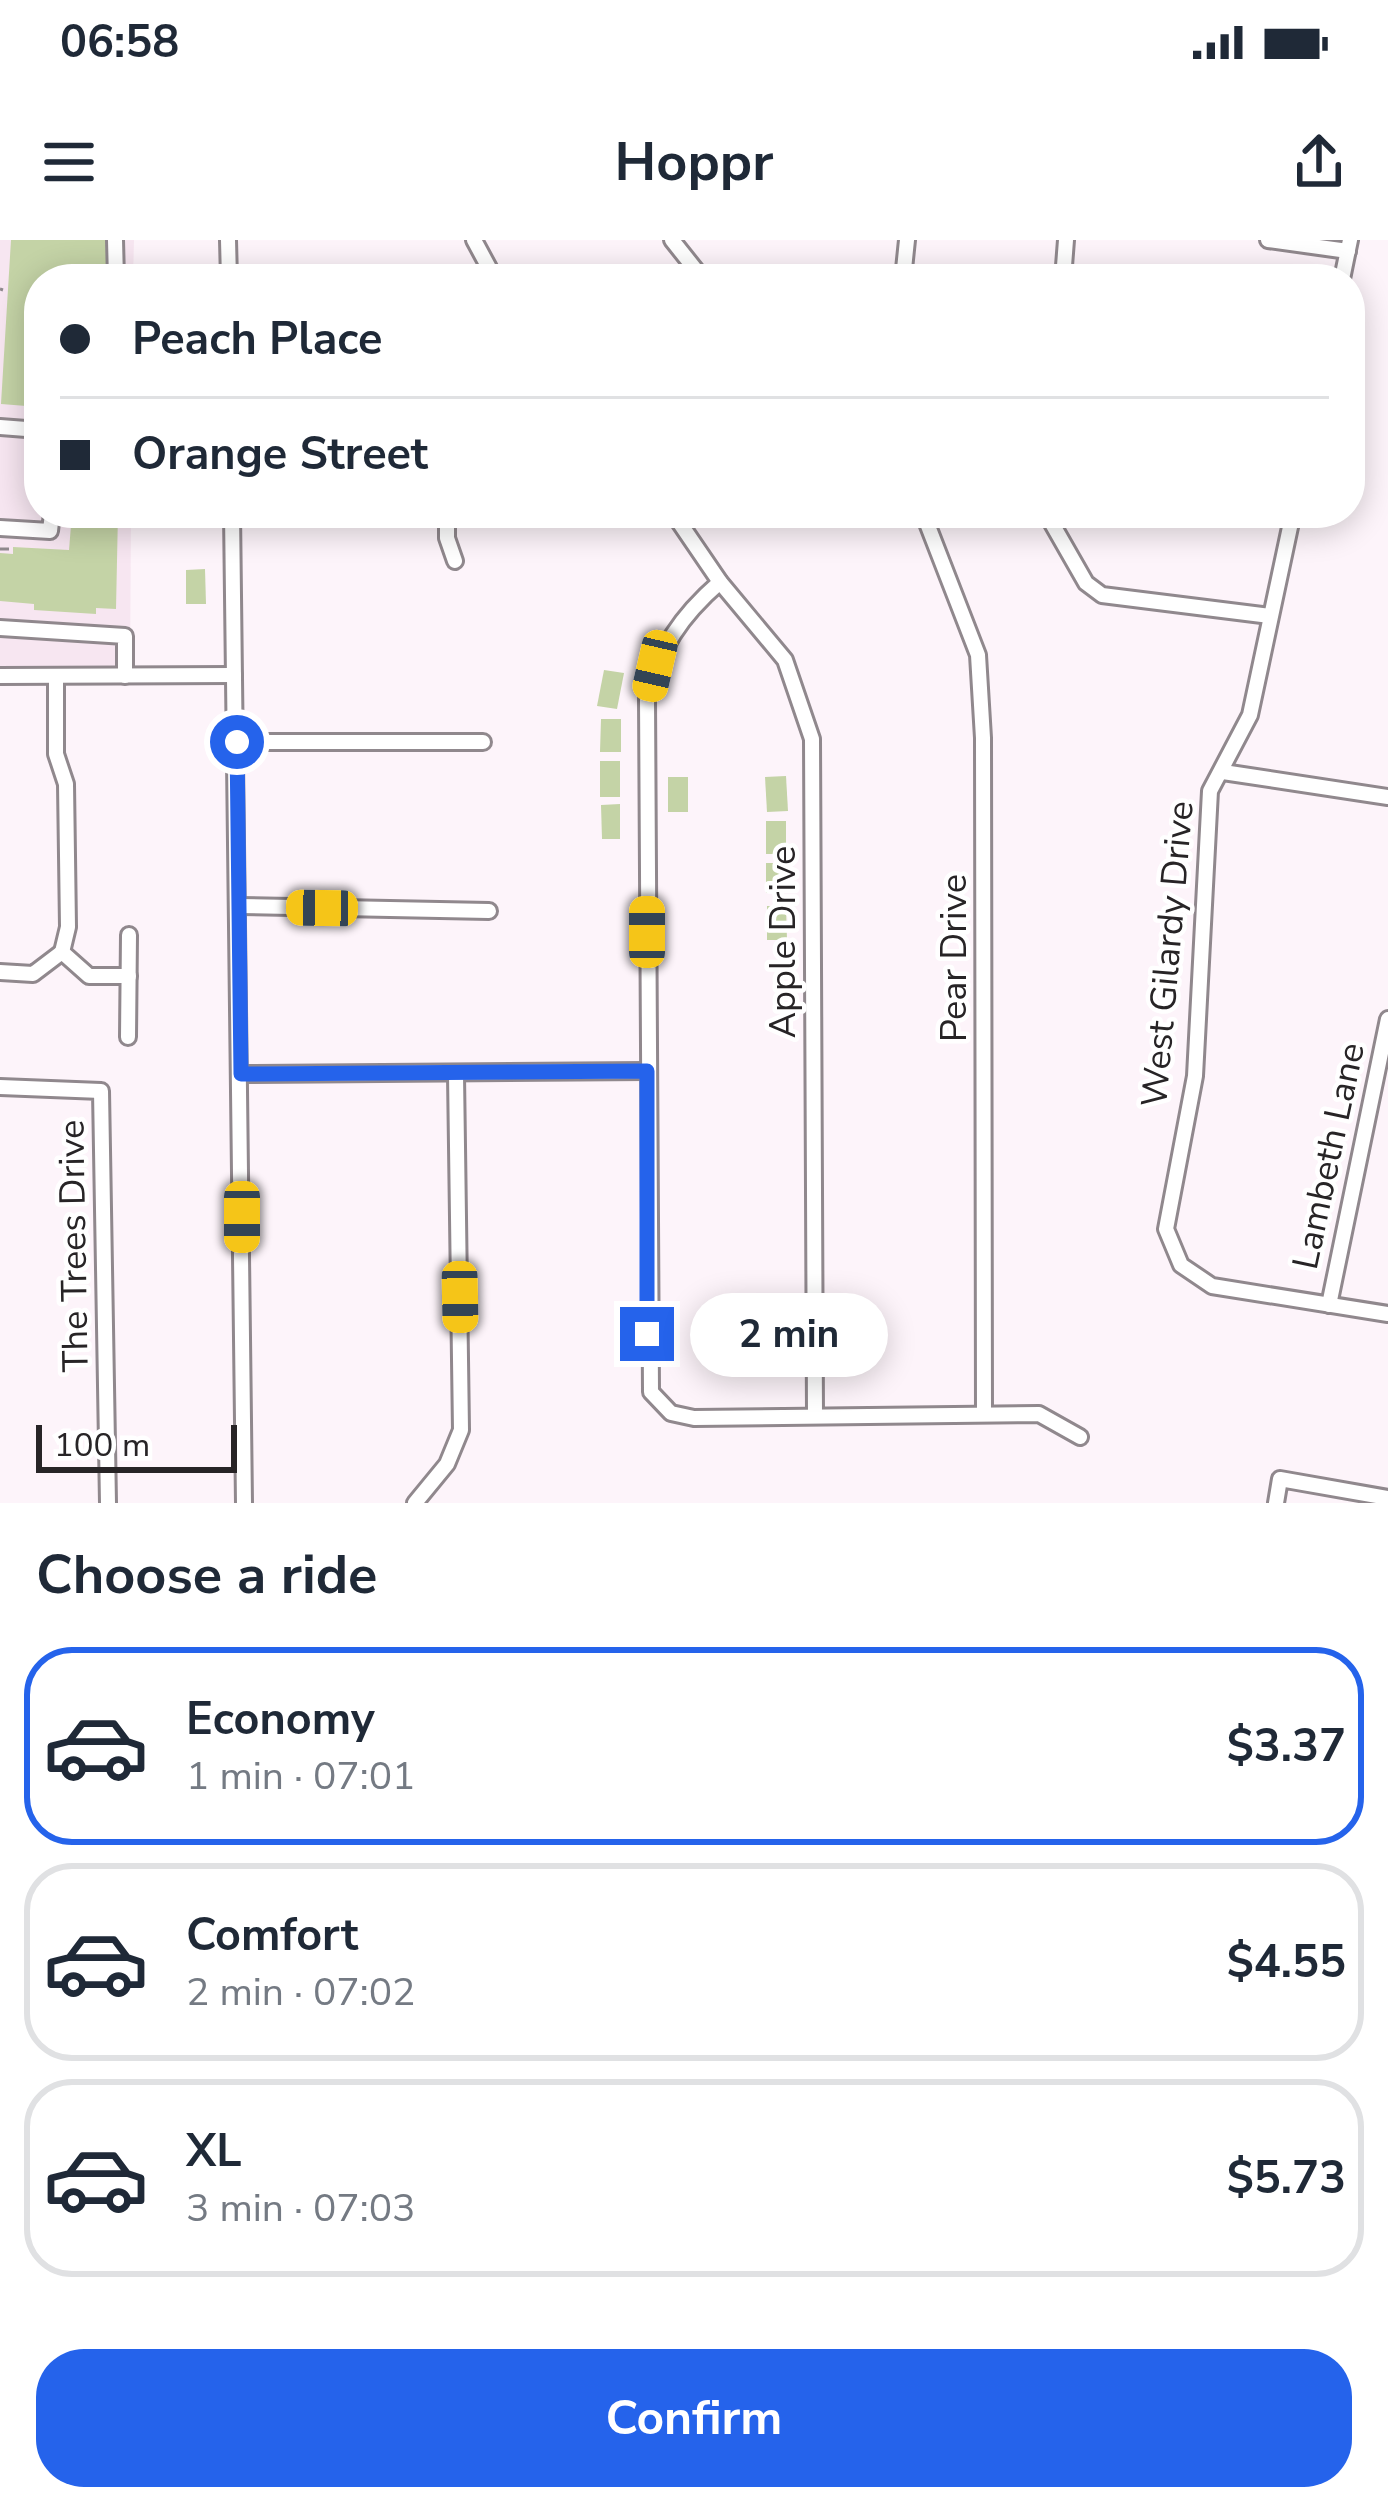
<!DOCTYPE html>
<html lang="en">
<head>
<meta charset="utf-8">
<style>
	body { margin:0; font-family:"Nunito Sans",sans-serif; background:#f6f6f7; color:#1f2937; height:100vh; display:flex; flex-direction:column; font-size:45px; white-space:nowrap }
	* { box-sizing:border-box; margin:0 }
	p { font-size:39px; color:#747a83 }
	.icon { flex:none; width:66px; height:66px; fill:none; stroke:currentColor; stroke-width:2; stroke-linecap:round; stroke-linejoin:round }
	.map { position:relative; height:1263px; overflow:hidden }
	.details { display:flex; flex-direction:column; background:#fff; flex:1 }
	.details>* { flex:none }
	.hud { position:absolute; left:24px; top:24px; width:1341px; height:264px; border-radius:48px; box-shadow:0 6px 30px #0003; display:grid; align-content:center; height:264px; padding:0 36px; background:#fff }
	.scale { position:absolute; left:36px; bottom:30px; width:201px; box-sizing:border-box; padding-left:12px; border:6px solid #272426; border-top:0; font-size:33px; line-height:42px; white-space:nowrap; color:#272426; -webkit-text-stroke:9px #fff; paint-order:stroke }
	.end { position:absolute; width:54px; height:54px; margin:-27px; border:15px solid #2563eb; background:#fff; box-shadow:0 0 0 6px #fff }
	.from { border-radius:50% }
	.bubble { position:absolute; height:84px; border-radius:42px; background:#fff; box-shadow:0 6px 30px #0003; font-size:39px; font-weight:700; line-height:84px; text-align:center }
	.car { position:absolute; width:36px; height:72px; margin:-36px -18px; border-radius:15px; box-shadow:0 0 9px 3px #0007; background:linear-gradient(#f5c518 24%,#345 0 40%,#f5c518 0 76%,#345 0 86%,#f5c518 0) }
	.hud b { display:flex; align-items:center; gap:42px; height:114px; font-size:45px }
	.hud b+b { border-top:3px solid #e0e1e3 }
	.hud i { width:30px; height:30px; background:#1f2937 }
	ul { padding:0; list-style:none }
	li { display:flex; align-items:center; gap:36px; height:198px; margin:0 24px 18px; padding:0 12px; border:6px solid #e0e1e3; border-radius:48px }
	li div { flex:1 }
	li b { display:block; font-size:45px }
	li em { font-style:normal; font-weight:700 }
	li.current { border-color:#2563eb }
	li>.icon { width:108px; height:108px; stroke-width:1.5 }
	h2 { padding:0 36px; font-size:54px; line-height:144px }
	.button { display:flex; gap:24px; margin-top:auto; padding:24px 36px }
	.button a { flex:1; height:138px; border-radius:48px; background:#2563eb; color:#fff; font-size:48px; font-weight:700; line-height:138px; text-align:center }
	.status { display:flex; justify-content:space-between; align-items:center; height:84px; padding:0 60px; background:#fff; direction:ltr }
	.status svg { height:33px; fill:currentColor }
	header { display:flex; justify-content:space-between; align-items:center; height:156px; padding:0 36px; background:#fff; font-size:54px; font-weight:700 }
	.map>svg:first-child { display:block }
	.built { fill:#f7e6f1 }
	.building { fill:#c4d3a6 }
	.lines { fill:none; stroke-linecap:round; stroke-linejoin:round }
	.minor-casing { stroke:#90888d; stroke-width:20 }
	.path { stroke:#8f898d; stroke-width:3; stroke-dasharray:12 6; stroke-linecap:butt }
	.minor { stroke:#fff; stroke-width:14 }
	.route { stroke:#2563eb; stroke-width:15 }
	.labels { text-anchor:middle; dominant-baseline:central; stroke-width:9; stroke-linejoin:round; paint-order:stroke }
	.street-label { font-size:36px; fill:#272426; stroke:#fff }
</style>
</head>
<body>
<div class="status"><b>06:58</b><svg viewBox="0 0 49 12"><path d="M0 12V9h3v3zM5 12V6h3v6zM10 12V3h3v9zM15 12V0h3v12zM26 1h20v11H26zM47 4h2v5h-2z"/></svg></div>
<header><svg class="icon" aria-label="menu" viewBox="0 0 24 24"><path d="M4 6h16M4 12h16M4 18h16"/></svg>Hoppr<svg class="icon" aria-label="share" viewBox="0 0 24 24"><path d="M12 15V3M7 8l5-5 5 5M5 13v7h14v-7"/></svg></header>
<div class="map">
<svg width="1388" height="1263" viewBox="0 0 1388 1263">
	<rect width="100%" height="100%" fill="#fdf4fa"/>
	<path class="built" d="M0 0H134L133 39H39V273H131L130 436H0Z"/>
	<g class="building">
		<path d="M11 0H110L106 39H39V167L1 164Z"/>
		<path d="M72 273H118L116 369 96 368V374L34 370V364L0 361V313L13 314V307L69 310Z"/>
		<path d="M259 273H279V281L259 282Z"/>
		<path d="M205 329 206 364H186V330Z"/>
		<path d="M604 430 624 433 617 469 597 466Z"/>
		<path d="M601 479H621V512H600Z"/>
		<rect x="600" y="521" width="20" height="36"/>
		<path d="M786 536 788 571 767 572 765 537Z"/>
		<rect x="668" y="537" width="20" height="35"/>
		<path d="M620 564V599H602L601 565Z"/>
		<rect x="766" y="581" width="20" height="33"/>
		<rect x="766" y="623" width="19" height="30"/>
		<path d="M767 666H786L787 700H767Z"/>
	</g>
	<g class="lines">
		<defs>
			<g id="minor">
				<path d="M115 0 116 39"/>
				<path d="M228 0 229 39"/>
				<path d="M474 0 495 39"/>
				<path d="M672 0 703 39"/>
				<path d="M1268 0 1348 11"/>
				<path d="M903 39 907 0"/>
				<path d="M1063 39 1066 0"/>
				<path d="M1342 39 1350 0"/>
				<path d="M0 187 39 190"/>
				<path d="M232 273 244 1263"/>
				<path d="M447 273V298L455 321"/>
				<path d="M673 273 720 342 785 420 812 499 815 1174"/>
				<path d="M923 273 978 415 983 498 984 1173"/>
				<path d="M1046 273 1086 343 1102 355 1270 376"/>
				<path d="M1293 273 1250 475 1210 551 1195 836 1166 989 1181 1025 1212 1046 1388 1074"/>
				<path d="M0 288 50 291 52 273"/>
				<path d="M720 342C681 376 659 408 647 459L651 1152 671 1173 694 1178 1039 1174 1080 1197"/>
				<path d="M0 388 125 396V436"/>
				<path d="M0 436 234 435"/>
				<path d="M56 437V514L66 544 68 687 62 712"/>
				<path d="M237 502H483"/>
				<path d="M1223 532 1388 557"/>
				<path d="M239 666 489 671"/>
				<path d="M62 712 89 736H129"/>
				<path d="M0 732 33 734 62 712"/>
				<path d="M128 797 129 695"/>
				<path d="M241 834 647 831"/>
				<path d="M0 847 101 851 108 1263"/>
				<path d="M1329 1065 1388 779"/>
				<path d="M415 1263 447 1224 461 1190 456 835"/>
				<path d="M1276 1263 1280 1239 1388 1258"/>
			</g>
		</defs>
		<use href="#minor" class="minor-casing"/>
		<g class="path">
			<path d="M0 49 3 50"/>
			<path d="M0 309H9"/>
		</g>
		<use href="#minor" class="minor"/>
	</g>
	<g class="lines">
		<path class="route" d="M237 502 241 834 647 831V1094"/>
	</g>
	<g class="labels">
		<g class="street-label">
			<text transform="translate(783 702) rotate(-90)">Apple Drive</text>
			<text transform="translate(1168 714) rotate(-85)">West Gilardy Drive</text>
			<text transform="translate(954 718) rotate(-90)">Pear Drive</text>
			<text transform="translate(1329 916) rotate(-78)">Lambeth Lane</text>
			<text transform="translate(74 1006) rotate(-91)">The Trees Drive</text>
		</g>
	</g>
</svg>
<div class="scale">100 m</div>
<i class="end from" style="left:237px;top:502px"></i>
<i class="end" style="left:647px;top:1094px"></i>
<div class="bubble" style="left:690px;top:1053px;width:198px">2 min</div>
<i class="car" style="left:655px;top:426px;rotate:193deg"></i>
<i class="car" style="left:322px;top:668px;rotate:271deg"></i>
<i class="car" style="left:647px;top:692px;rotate:0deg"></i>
<i class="car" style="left:242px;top:977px;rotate:180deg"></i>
<i class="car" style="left:460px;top:1057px;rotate:179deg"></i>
<div class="hud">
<b><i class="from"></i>Peach Place</b>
<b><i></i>Orange Street</b>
</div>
</div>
<section class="details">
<h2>Choose a ride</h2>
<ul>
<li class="current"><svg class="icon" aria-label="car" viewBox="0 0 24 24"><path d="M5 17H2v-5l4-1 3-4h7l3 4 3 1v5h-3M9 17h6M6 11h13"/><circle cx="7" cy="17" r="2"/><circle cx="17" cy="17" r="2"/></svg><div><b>Economy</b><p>1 min · 07:01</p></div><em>$3.37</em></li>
<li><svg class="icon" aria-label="car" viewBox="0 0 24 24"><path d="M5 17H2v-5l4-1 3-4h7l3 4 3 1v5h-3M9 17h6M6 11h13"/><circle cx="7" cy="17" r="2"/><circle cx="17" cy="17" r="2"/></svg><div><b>Comfort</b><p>2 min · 07:02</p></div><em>$4.55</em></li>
<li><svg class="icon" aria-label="car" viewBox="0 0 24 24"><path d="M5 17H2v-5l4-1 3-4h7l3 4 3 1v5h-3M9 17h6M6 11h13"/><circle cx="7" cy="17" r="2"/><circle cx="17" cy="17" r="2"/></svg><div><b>XL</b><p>3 min · 07:03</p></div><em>$5.73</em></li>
</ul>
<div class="button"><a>Confirm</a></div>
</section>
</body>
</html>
